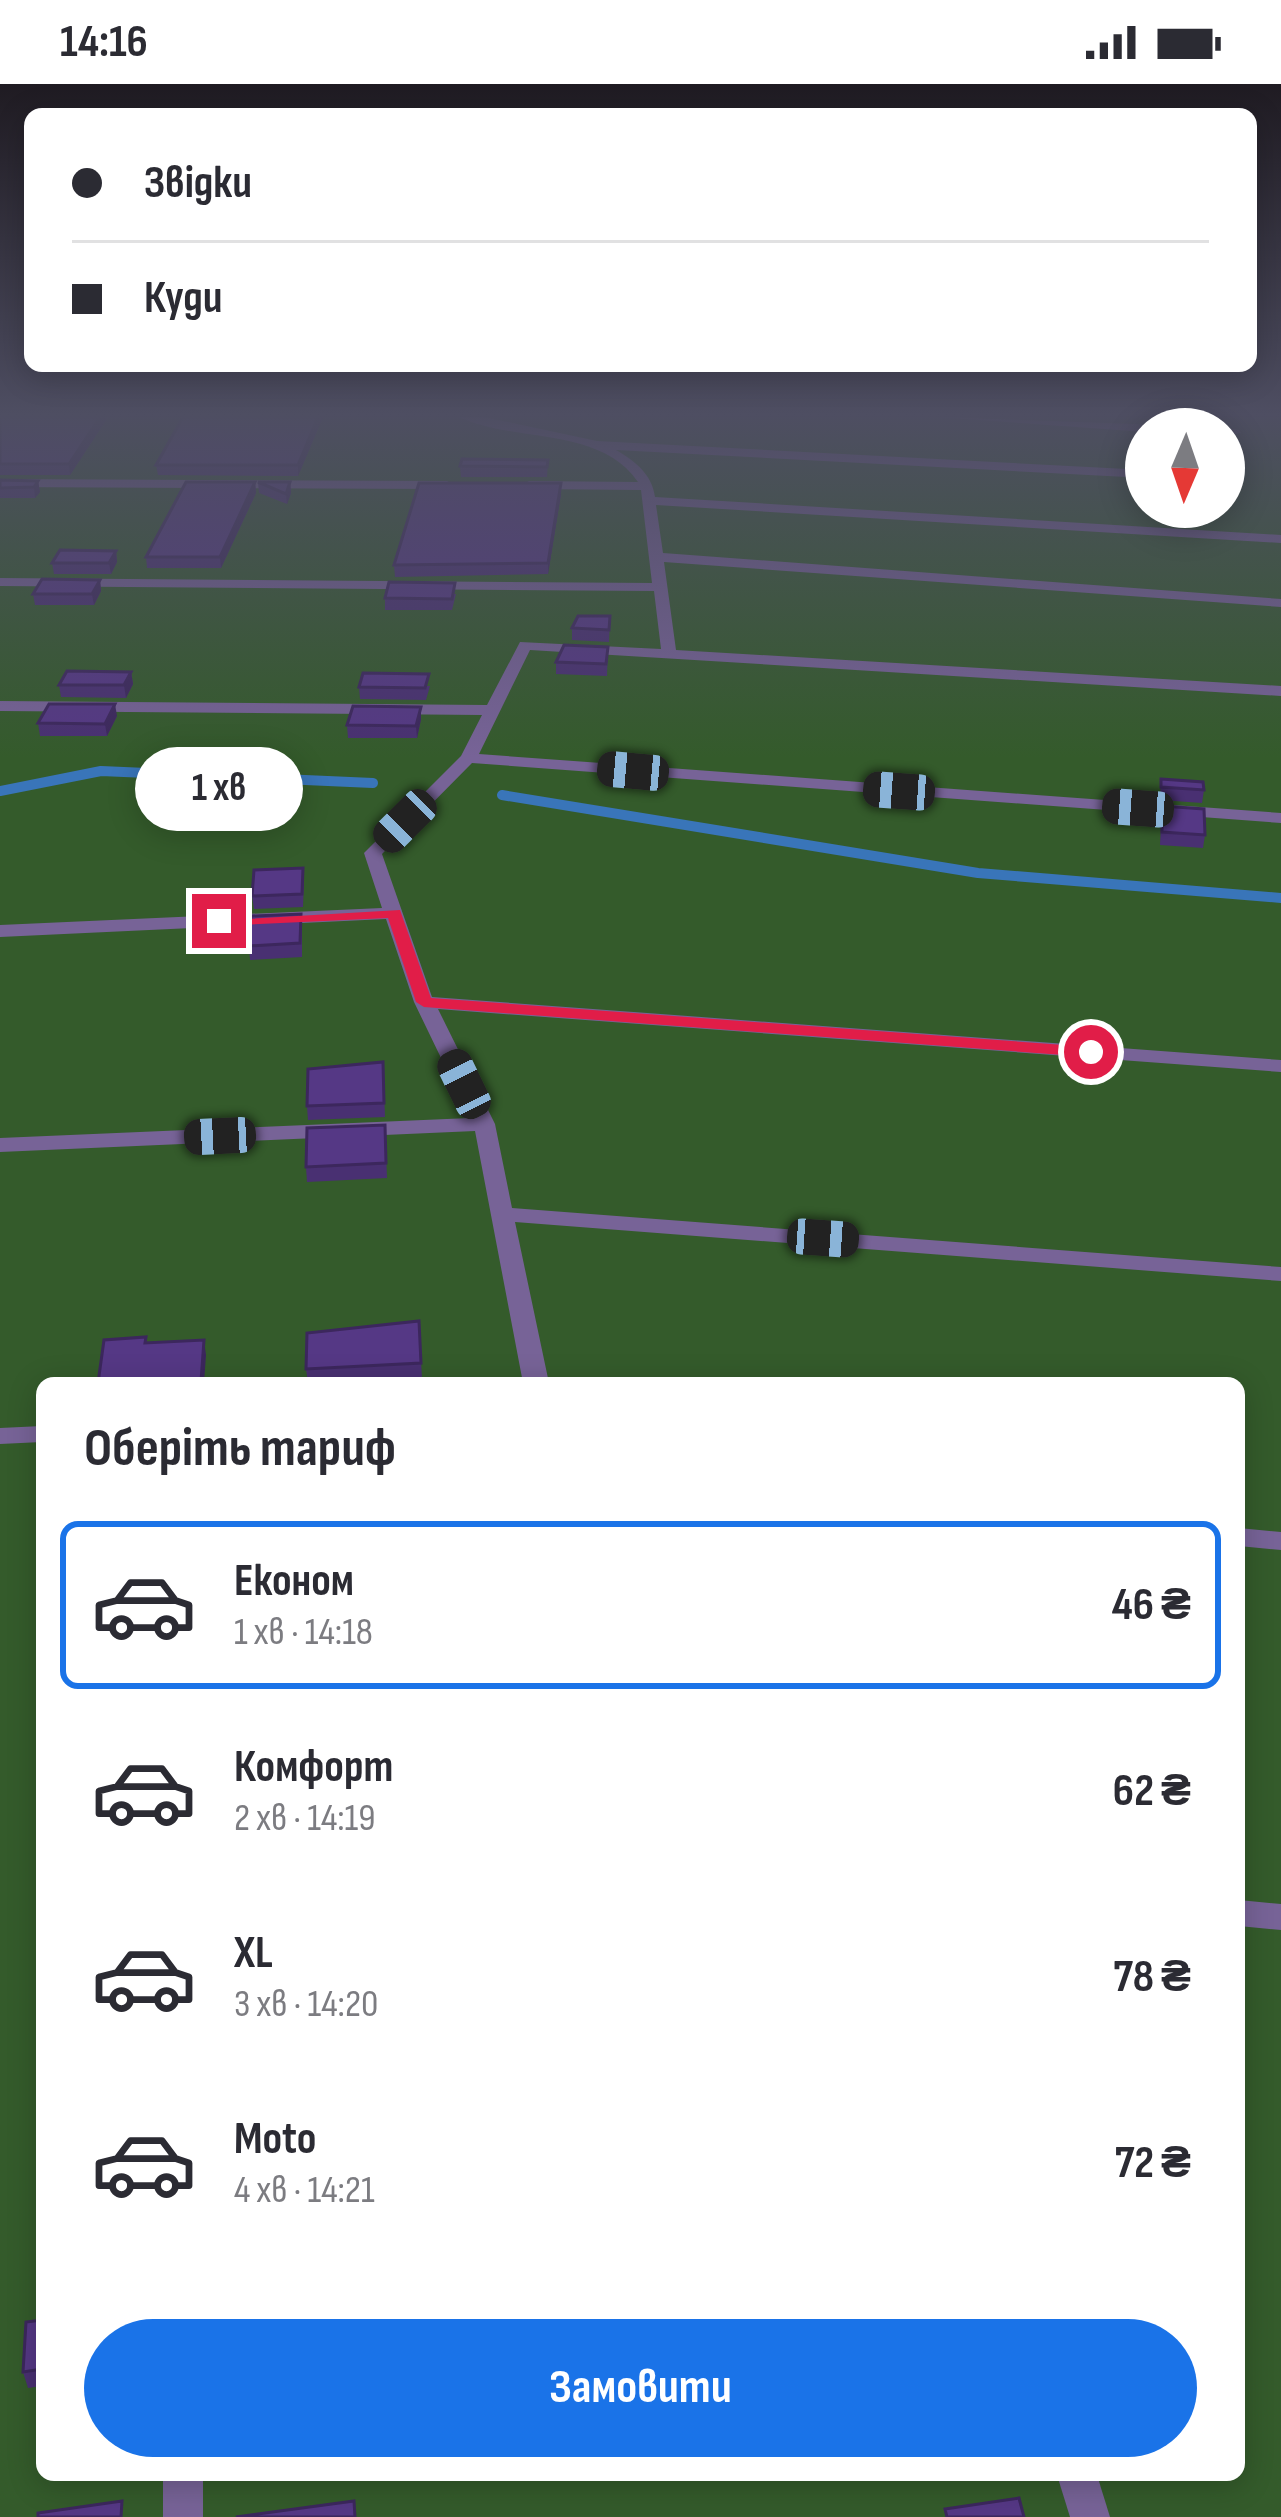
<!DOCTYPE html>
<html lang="uk">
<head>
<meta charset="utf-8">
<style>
	body { margin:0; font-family:"Sofia Sans Condensed",sans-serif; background:#f2f2f3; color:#2b2b33; height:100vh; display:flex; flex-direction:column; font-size:45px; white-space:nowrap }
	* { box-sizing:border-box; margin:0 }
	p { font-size:39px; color:#7c7c81 }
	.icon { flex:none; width:66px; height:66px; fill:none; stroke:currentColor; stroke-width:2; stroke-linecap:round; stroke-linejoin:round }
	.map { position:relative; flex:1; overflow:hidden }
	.panel { position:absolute; left:36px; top:1293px; width:1209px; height:1104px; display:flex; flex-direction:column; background:#fff; border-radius:18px; box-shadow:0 6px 30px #0003 }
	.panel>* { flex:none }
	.top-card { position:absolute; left:24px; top:24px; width:1233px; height:264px; border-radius:18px; box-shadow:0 6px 30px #0003; display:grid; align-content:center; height:264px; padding:0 48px; background:#fff }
	.needle { width:78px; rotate:182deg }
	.fabs { position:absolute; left:1125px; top:324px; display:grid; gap:24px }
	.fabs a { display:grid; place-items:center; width:120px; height:120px; border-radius:50%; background:#fff; box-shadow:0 6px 30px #0003; font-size:60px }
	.end { position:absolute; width:54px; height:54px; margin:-27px; border:15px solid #e11d48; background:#fff; box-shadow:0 0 0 6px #fff }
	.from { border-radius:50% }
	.bubble { position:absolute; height:84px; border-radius:42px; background:#fff; box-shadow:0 6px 30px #0003; font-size:39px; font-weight:700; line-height:84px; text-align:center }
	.car { position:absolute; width:36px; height:72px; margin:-36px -18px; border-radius:15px; box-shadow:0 0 9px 3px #0007; background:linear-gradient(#222 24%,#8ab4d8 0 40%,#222 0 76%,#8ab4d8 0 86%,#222 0) }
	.top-card b { display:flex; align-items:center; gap:42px; height:114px; font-size:45px }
	.top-card b+b { border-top:3px solid #e1e1e2 }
	.top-card i { width:30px; height:30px; background:#2b2b33 }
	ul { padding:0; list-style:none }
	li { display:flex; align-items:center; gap:36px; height:168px; margin:0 24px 18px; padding:0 24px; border:6px solid transparent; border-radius:18px }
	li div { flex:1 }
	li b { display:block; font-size:45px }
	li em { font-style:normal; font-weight:700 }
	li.current { border-color:#1a73e8 }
	li>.icon { width:108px; height:108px; stroke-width:1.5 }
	h2 { padding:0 48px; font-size:54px; line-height:144px }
	.primary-button { display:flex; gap:24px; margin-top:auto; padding:24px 48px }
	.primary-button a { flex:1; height:138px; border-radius:72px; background:#1a73e8; color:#fff; font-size:48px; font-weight:700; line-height:138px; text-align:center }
	.status { display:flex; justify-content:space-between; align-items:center; height:84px; padding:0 60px; background:#fff; direction:ltr }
	.status svg { height:33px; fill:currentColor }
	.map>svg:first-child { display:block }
	.green { fill:#345b2b; fill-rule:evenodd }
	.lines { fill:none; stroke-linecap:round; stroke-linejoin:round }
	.stream { stroke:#3975b9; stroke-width:10 }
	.lane { fill:#776397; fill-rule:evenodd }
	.wall { fill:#493072 }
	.shaded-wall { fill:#3c275d }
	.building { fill:#553885; stroke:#3c275d; stroke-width:3 }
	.route { fill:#e11d48 }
</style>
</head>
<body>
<div class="status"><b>14:16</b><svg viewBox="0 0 49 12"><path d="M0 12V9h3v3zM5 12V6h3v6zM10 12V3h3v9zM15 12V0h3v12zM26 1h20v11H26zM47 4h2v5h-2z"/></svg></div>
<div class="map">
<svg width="1281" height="2433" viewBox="0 0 1281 2433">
	<rect width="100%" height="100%" fill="#39313d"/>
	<path class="green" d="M0 333H1281V2433H0ZM1146 345H1224V423H1146ZM42 1299H1239V2391H42Z"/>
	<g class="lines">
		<g class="stream">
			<path d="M0 707 101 687 373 699"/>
			<path d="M502 711 978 789 1281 814"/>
		</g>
		<g class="lane">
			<path d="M459 333H484L597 357 1146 386V394L616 366C635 377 652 390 655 413L1281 451V459L656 421 663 469 1281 515V523L664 478 676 566 1281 602V612L530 566 479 670 1281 729V739L472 679 382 770 432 913 1281 976V988L438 925 495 1040 512 1124 1281 1183V1197L515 1138 549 1299H523L475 1047 0 1068V1054L470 1034 414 918 386 835 0 853V841L382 824 364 769 461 672 482 631 0 627V617L487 621 520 558 661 565 654 507 0 502V494L652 499 641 406 529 405 522 401 529 397 638 398C600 342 514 359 459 333Z"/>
			<path d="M938 333 1163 341 1169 345 1146 348Z"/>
			<path d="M1224 344 1239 346 1241 349 1224 352 1221 345Z"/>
			<path d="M1224 390 1244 394 1224 398Z"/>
			<path d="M0 395 447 397 454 401 447 405 0 403Z"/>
			<path d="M42 1342V1358L0 1360V1344Z"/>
			<path d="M1239 1444 1281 1448V1466L1239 1462Z"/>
			<path d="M1239 1816 1281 1820V1846L1239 1842Z"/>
			<rect x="163" y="2391" width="40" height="42"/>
			<path d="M1057 2391H1097L1110 2433H1070Z"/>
		</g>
	</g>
	<g class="wall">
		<path d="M0 333H108L70 391H0Z"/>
		<path d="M183 333H323L298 392 158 391 156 381Z"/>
		<path d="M548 376 547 393H461L460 382Z"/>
		<path d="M0 396 38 397 40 408 35 414H0Z"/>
		<path d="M255 398 256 409 221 484H147L146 473Z"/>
		<path d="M258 398H290L291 409 287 420 259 409Z"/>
		<path d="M561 410 548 490 395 493 394 481Z"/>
		<path d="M116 467 117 478 111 490H54L52 479Z"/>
		<path d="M100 496 101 507 94 521H35L33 510Z"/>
		<path d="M456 510 452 526H385V514Z"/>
		<path d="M610 532 609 558 572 556V544Z"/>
		<path d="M608 563 607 592 556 590V578Z"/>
		<path d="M131 588 133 600 126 614 61 613 59 601Z"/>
		<path d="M430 602 426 616 360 615 359 603Z"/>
		<path d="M117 632 107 652H40L38 639Z"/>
		<path d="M421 635 417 654H348L347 641Z"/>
		<path d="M1161 695 1204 706 1202 719 1160 716Z"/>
		<path d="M1162 722 1205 751 1203 764 1160 761Z"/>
		<path d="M304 797 303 823 254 825 252 812Z"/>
		<path d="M302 843V873L250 876 249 862Z"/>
		<path d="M383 978 385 1033 308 1036 307 1022Z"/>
		<path d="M385 1041 387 1094 307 1098 306 1083Z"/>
		<path d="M419 1237 422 1295 308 1299 306 1285Z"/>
		<path d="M42 2236V2302L28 2304 23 2288Z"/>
	</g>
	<g class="shaded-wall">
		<path d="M100 333H108L70 391 69 380Z"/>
		<path d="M318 333H323L298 392V381Z"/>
		<path d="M38 397 40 408 35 414 34 403Z"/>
		<path d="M255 398 256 409 221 484 220 473Z"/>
		<path d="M290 398 291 409 287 420 286 410Z"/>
		<path d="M561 399V410L548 490V479Z"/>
		<path d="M116 467 117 478 111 490 109 479Z"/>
		<path d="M100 496 101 507 94 521 92 510Z"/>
		<path d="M131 588 133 600 126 614 124 601Z"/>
		<path d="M115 620 117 632 107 652 105 640Z"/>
		<path d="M421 623V635L417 654 416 642Z"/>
		<path d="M204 1256 206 1271 204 1299H201Z"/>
	</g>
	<g class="building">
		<path d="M0 333H100L69 380H0Z"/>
		<path d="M183 333H318L298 381H156Z"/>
		<path d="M462 375 548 376 547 383 460 382Z"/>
		<path d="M0 396 38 397 34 403 0 404Z"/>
		<path d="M186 398H255L220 473H146Z"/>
		<path d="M258 398H290L286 410Z"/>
		<path d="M419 399H561L548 479 394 481Z"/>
		<path d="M60 466 116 467 109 479H52Z"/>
		<path d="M42 495 100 496 92 510H33Z"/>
		<path d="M389 498 455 499 452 515 385 514Z"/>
		<path d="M578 532H610L609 546 572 544Z"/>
		<path d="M564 561 608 563 606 580 556 578Z"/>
		<path d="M67 587 131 588 124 601H59Z"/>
		<path d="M363 589 429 590 425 604 359 603Z"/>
		<path d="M49 620H115L105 640 38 639Z"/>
		<path d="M353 622 421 623 416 642 347 641Z"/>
		<path d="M1161 695 1203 698 1204 706 1161 703Z"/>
		<path d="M1162 722 1204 725 1205 751 1162 748Z"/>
		<path d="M303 784 302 810 252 812 254 786Z"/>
		<path d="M301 830 300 859 249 862 251 832Z"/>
		<path d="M383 978 384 1019 307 1022 308 985Z"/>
		<path d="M385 1041 386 1079 306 1083 307 1044Z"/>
		<path d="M419 1237 421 1279 306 1285 307 1249Z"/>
		<path d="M146 1253 145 1259 204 1256 201 1297 98 1299 104 1256Z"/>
		<path d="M42 2236V2285L23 2288 26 2238Z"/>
		<path d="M1019 2414 1024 2433H947L945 2425Z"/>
		<path d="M122 2417 121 2433H38V2429Z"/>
		<path d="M354 2417 355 2433H236Z"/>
	</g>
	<linearGradient id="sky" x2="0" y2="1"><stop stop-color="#1f1b22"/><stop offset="0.49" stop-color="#4e4e62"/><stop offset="1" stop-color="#4e4e62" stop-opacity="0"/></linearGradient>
	<rect width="1281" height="674" fill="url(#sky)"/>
	<path class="route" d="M400 826 431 914 1091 963 1099 968 1091 973 424 923 416 918 388 834 219 842 211 837Z"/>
</svg>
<div class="fabs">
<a><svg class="needle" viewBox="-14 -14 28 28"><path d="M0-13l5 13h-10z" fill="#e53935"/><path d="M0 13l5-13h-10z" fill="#7c7c81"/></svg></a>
</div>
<i class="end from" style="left:1091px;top:968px"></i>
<i class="end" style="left:219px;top:837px"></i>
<div class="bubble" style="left:135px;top:663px;width:168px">1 хв</div>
<i class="car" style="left:633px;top:687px;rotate:275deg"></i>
<i class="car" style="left:899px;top:707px;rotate:274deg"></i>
<i class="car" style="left:1138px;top:724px;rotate:274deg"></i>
<i class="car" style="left:405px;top:737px;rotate:225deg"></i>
<i class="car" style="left:464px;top:1000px;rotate:334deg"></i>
<i class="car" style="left:220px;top:1052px;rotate:267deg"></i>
<i class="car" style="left:823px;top:1154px;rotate:94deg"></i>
<div class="top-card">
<b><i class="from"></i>Звідки</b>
<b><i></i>Куди</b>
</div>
<section class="panel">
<h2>Оберіть тариф</h2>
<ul>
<li class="current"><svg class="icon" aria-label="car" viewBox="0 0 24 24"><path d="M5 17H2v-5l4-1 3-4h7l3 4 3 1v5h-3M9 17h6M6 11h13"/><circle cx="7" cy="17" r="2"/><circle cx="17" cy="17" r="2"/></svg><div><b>Економ</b><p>1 хв · 14:18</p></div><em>46 ₴</em></li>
<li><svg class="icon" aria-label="car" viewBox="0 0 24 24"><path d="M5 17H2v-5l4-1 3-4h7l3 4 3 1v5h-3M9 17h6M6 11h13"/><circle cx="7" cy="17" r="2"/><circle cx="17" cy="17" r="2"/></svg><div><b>Комфорт</b><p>2 хв · 14:19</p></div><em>62 ₴</em></li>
<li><svg class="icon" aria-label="car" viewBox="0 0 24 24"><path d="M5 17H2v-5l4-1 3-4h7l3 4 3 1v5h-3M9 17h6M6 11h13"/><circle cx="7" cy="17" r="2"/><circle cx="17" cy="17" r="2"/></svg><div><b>XL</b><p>3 хв · 14:20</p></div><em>78 ₴</em></li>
<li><svg class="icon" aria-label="car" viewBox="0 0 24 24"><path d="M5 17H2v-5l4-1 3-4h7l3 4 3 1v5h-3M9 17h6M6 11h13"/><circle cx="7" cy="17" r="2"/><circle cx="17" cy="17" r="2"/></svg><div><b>Moto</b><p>4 хв · 14:21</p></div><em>72 ₴</em></li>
</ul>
<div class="primary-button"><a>Замовити</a></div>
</section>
</div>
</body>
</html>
